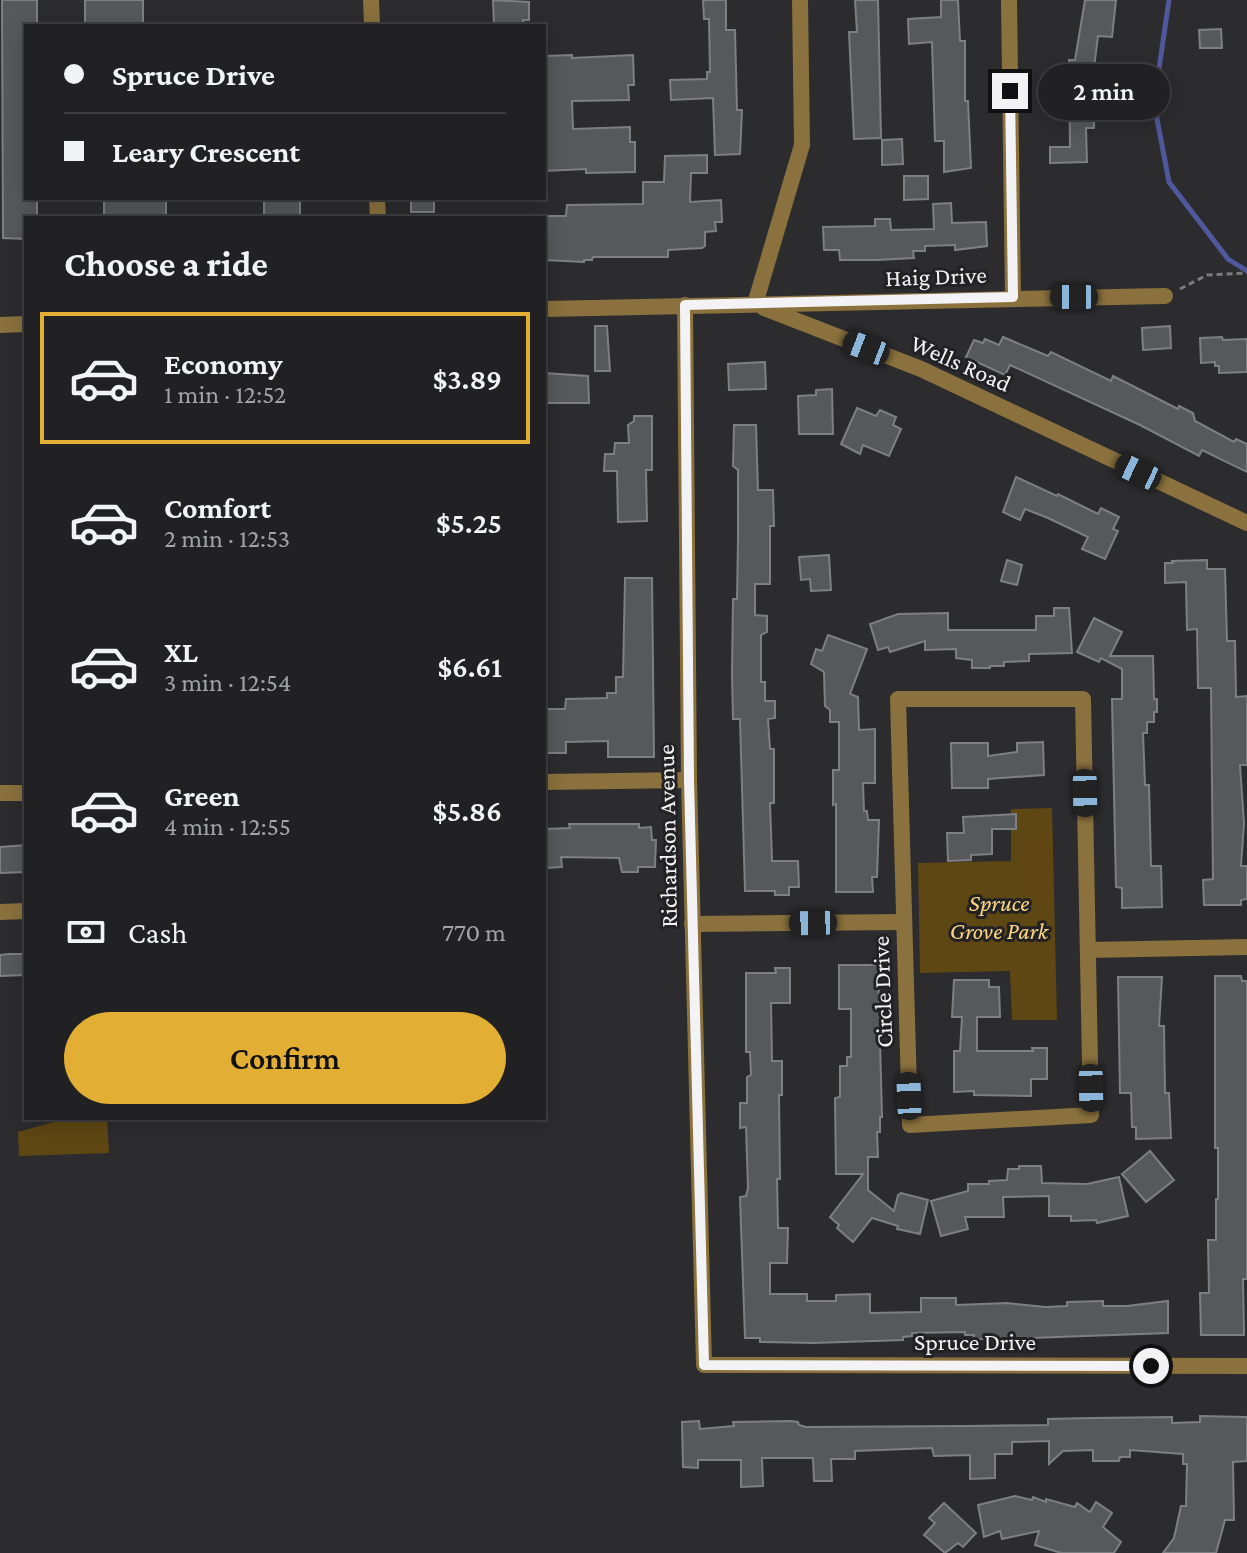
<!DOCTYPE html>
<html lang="en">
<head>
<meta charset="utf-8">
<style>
	body { margin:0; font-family:"Crimson Pro",serif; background:#2d2e30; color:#f1f3f6; height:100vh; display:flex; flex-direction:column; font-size:30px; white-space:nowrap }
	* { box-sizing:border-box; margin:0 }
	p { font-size:26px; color:#a2a3a6 }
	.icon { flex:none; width:44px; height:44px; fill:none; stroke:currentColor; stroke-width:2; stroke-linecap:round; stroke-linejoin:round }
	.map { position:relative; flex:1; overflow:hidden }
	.drawer { position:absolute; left:24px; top:216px; width:522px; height:904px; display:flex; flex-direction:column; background:#212123; border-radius:0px; box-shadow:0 4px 20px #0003,0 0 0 2px #3e3e41 }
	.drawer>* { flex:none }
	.banner { position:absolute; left:24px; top:24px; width:522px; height:176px; border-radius:0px; box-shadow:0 4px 20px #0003,0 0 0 2px #3e3e41; display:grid; align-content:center; height:176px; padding:0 40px; background:#212123 }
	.end { position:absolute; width:36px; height:36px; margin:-18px; border:10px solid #f3f3f5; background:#111; box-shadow:0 0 0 4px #111 }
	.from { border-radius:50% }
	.bubble { position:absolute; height:56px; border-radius:28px; background:#212123; box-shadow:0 4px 20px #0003,0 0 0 2px #3e3e41; font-size:26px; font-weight:600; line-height:56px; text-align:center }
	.car { position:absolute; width:24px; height:48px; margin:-24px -12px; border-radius:10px; box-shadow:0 0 6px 2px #0007; background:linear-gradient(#222 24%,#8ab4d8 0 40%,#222 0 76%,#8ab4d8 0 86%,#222 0) }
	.banner b { display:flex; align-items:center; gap:28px; height:76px; font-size:30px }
	.banner b+b { border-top:2px solid #3e3e41 }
	.banner i { width:20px; height:20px; background:#f1f3f6 }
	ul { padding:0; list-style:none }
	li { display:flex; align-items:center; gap:24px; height:132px; margin:0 16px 12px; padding:0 24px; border:4px solid transparent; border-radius:0px }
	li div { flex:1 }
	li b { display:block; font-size:30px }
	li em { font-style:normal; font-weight:600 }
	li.active { border-color:#e2af34 }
	li>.icon { width:72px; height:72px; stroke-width:1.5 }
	h2 { padding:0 40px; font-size:36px; line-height:96px }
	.pay { display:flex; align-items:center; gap:20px; height:88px; padding:0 40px; font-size:30px }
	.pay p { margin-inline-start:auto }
	.primary-button { display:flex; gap:16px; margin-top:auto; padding:16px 40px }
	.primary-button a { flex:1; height:92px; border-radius:48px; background:#e2af34; color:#111; font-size:32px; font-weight:600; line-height:92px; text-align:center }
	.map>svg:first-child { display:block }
	.green { fill:#5e4713 }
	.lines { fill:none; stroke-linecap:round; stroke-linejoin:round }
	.stream { stroke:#50589d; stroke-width:5 }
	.building { fill:#57585b; stroke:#7e7f82; stroke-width:2 }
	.path { stroke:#7c7c7e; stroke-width:3; stroke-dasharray:6 4; stroke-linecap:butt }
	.minor { stroke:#8a713d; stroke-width:16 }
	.route { stroke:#f3f3f5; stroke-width:10 }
	.labels { text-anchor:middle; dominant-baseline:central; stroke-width:6; stroke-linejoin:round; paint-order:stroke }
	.street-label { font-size:24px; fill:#f3f3f5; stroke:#222225 }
	.park-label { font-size:24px; font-style:italic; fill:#fed682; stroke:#222225 }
</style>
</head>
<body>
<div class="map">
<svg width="1247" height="1553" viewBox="0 0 1247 1553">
	<rect width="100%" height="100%" fill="#2c2c2f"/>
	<g class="green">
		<path d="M1052 808 1057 1020H1012L1010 971 920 973 918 863 1011 861V809Z"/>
		<path d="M68 1118H107L109 1153 19 1156 18 1132Z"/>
	</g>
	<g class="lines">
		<path class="stream" d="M1169 0 1154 103 1169 182 1228 259 1247 271"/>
	</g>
	<g class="building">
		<path d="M2 0H37V26H26V198H37V218H26V239L3 238Z"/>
		<rect x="85" y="0" width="58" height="26"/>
		<path d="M493 0 529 2V20H523L524 26H494Z"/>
		<path d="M703 0H726V30H735L737 110H742L740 154 715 155 713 98 671 100 670 80 707 79V72H710L709 19H704Z"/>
		<path d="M855 0H878L881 138 854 139 849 32H857Z"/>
		<path d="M941 0H958L960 41H965V101H968L971 168 944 172V141H935L932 42 909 44 908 19 941 17Z"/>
		<path d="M1085 0H1116L1112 37 1098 36 1095 60 1094 128H1086L1087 162 1050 163V147H1070L1069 60H1075Z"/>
		<path d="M1221 29 1222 48H1200L1199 30Z"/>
		<path d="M572 55V58L633 55 634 85H628L629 100 572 101 573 129 630 127V142H635V172L586 173V169L544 171V56Z"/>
		<path d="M902 139 903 164 882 165V140Z"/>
		<path d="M707 155V173H691L690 202 721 200 722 222H715L716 231 705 232V246L702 248 668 250V257H593L592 260H584V262L544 260V216H566L567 205 643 204V182H664L665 156Z"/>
		<path d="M904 176H928V199L904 200Z"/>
		<rect x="104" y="198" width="62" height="20"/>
		<rect x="264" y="198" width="36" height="20"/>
		<rect x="411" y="198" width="23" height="14"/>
		<path d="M951 203 952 223 986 222 987 246 955 250V245L925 246V251H913L914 258 876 260H840L839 250H824L823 227 875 226V219H890L891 230 934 229 933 204Z"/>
		<path d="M595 326H607L610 371H595Z"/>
		<path d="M1170 326 1171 348 1143 350 1142 328Z"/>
		<path d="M1003 337 1048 356 1051 352 1111 381 1113 376 1178 409 1179 406 1193 413 1195 421 1234 442 1236 439 1247 444V472L1202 450 1199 456 1140 425 1010 365 1005 375 966 357 974 340 983 343 985 339 999 345Z"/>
		<path d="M1222 337 1223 340 1247 339V372L1219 373V366H1215V362L1201 363 1200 338Z"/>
		<path d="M765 362 766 389 729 390 728 364Z"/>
		<path d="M544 373 588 376 589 403H544Z"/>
		<path d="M832 389 833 434H799L798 396 816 395V390Z"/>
		<path d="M857 408 876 416 880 410 896 417 893 425 901 429 889 456 863 445 860 454 841 444Z"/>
		<path d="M634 416H652V470H646L647 521 618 522 617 471H604L605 454H614L615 443H629L628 425 634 421Z"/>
		<path d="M734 425H756L758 490H773L774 526H770V584H755V615L767 616V632L761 635V682H765V701H775V718L768 719 770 749H774V803H770L772 861H798L799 887H789V895H775V891H745L740 719H733L732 674 733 599H737L738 540V470L733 466Z"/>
		<path d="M1016 477 1057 496 1058 494 1098 514 1101 508 1119 517 1113 529 1118 531 1105 559 1082 549 1088 537 1048 518 1025 509 1020 520 1003 512Z"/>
		<path d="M829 555 831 590 811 591 810 579 801 580 799 557Z"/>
		<path d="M1007 560 1022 565 1017 585 1001 581Z"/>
		<path d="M1207 560V569H1225L1227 641H1235L1236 697 1247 696V765H1240L1244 823 1241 866H1247V899L1241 900V905H1204L1203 880 1213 879 1211 688H1198L1197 629 1187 630 1186 582 1165 583V563H1173L1172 561Z"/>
		<path d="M625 578H652L654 757H608V741L566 742V753H546V709H565L566 699 607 698V693H616V677H623Z"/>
		<path d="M1054 608H1069L1072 653 1029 654V661L1004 662V666H990V668H972V660L956 658V649L925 650V641L890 652 888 647 878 650 870 624 898 614 948 613V630H1036V616H1054Z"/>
		<path d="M1094 618 1122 632 1110 656H1153L1154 699H1157V712H1154V722H1147V733H1143L1145 785H1149L1151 866H1161L1162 907 1122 908V888L1116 887 1112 699H1122V669L1101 658 1099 662 1077 652Z"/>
		<path d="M828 635 867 649 850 694 858 697 859 730 875 729V783H863L864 811H867L868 820H879L877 877H872L873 892H836V804L833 805V770H839V722H830V710L825 706 824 672 811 664 816 649 822 651Z"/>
		<path d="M1043 742 1044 775 988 779V788H952L951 743H988V756L1017 752V743Z"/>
		<path d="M1016 814V829H992V854L971 855V860L948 861 947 833H964L963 817Z"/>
		<path d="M569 824H639V828L651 827 652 840H656L655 867H638V872H622L619 858 561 857 562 867 545 868 544 829 570 828Z"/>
		<path d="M26 845V872L0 873V847Z"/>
		<path d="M9 954H26V975L0 976V955Z"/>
		<path d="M839 965H878L882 1117H880V1132H877L878 1157H868V1190L894 1211 898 1195 901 1193 928 1200 920 1234 897 1229 898 1226 872 1218 853 1242 837 1228 839 1225 830 1217 863 1174H836L835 1098 840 1097V1066H847V1057H851V1009H839Z"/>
		<path d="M775 968H790V1003H771L772 1061H782V1095H779L780 1179H777L778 1228H788L787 1263H770V1294H807V1301H836V1295L870 1294V1313L921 1312V1298H956V1305L1007 1303 1045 1307 1067 1306V1302L1103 1301V1306H1127L1168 1301V1333L1000 1339H973L974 1335H965V1332L912 1333V1336L903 1337V1340L814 1343 760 1342V1338H745L740 1197 746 1196 748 1188 746 1127 740 1128V1103H747V1077L751 1075 750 1052H746V973H776Z"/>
		<path d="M1215 976H1241L1242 981H1247V1279H1243L1244 1335H1201L1200 1293H1209L1208 1240H1216V1199H1218V1148H1215Z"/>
		<path d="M1118 977H1162L1159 1026H1164L1165 1093H1169L1171 1138 1136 1139V1127H1132L1131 1093H1120Z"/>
		<path d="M954 980H989V987H999L1000 1017H977V1051H1033L1032 1048H1047V1079H1031V1096L974 1095V1091L954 1092V1051H960L962 1017H952Z"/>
		<path d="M1150 1151 1174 1180 1146 1202 1122 1174Z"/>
		<path d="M1019 1166H1041L1042 1183 1087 1184 1119 1177 1128 1216 1097 1223 1096 1220 1071 1221V1216H1049V1196L1003 1197 1004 1217H965L968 1229 941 1236 931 1201 968 1191V1184H989V1181L1007 1180 1008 1169H1019Z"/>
		<path d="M1200 1416 1247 1417V1461L1233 1462 1234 1520H1225L1216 1553H1163L1174 1538 1181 1506H1186L1187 1464H1183V1454L1130 1450V1457H1120L1119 1461H1093V1450L1063 1451 1049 1464V1441L1012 1442V1454H995V1478L970 1479V1455L934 1456 932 1448 855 1451V1459H831L832 1481H814L813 1458H762L763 1486 741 1487V1460H698V1468L683 1467 682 1422 699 1421 700 1429 734 1426 733 1422 791 1421 798 1422 799 1425 806 1427 968 1426 1048 1425V1419L1093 1418 1172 1417V1423L1200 1422Z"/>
		<path d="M1015 1496 1032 1500 1033 1497 1046 1502V1499L1075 1507 1077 1503 1090 1512 1096 1502 1112 1513 1103 1527 1121 1542 1114 1553H1061L1035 1545 1039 1531 1002 1539 1000 1531 984 1537 978 1505Z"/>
		<path d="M944 1503 976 1533 963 1547 958 1543 945 1553 924 1535 935 1523 929 1518Z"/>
	</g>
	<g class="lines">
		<path class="path" d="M1180 289 1207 275 1247 273"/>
		<g class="minor">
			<path d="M371 0 372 26"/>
			<path d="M1009 0 1013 297"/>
			<path d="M377 198 378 218"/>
			<path d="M755 304 802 145 800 0"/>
			<path d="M685 305 689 780 704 1365 1247 1366"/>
			<path d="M764 308 921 369 1247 523"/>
			<path d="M544 309 1165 296"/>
			<path d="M0 325 26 324"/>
			<path d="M898 699H1083L1091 1115 910 1125Z"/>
			<path d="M544 782 689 780"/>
			<path d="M0 793H26"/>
			<path d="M0 912 26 911"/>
			<path d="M692 924 904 922"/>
			<path d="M1088 950 1247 947"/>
		</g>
	</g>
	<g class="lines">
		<path class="route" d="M1010 91 1013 297 685 305 689 780 704 1365 1151 1366"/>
	</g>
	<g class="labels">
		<g class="street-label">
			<text transform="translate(936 276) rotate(-2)">Haig Drive</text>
			<text transform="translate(961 363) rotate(24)">Wells Road</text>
			<text transform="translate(667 836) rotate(-91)">Richardson Avenue</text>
			<text transform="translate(882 992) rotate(-92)">Circle Drive</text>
			<text x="975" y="1341">Spruce Drive</text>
		</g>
		<g class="park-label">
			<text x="999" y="902">Spruce<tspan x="999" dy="28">Grove Park</tspan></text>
		</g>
	</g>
</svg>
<i class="end from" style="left:1151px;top:1366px"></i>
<i class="end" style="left:1010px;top:91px"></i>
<div class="bubble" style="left:1038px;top:64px;width:132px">2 min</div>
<i class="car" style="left:1074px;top:297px;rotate:270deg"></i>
<i class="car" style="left:866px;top:348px;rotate:291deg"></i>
<i class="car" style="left:1138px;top:472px;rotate:295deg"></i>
<i class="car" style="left:1085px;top:793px;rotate:179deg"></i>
<i class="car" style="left:813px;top:923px;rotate:269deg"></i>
<i class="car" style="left:1091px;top:1088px;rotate:179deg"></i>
<i class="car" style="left:909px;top:1096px;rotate:358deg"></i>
<div class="banner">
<b><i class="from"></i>Spruce Drive</b>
<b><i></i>Leary Crescent</b>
</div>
<section class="drawer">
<h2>Choose a ride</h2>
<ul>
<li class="active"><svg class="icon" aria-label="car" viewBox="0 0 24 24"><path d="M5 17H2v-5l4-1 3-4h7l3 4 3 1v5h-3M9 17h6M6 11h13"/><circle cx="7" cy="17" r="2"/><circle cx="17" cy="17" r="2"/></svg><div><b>Economy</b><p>1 min · 12:52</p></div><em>$3.89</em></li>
<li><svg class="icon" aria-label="car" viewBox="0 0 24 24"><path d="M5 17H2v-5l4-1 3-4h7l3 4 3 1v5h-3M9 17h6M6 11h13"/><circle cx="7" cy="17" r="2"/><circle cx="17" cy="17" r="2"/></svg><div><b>Comfort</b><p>2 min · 12:53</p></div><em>$5.25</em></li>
<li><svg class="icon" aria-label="car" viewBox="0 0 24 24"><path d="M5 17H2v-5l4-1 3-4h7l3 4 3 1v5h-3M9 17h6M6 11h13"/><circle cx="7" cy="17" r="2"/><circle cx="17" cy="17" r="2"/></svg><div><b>XL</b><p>3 min · 12:54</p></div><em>$6.61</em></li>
<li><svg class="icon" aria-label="car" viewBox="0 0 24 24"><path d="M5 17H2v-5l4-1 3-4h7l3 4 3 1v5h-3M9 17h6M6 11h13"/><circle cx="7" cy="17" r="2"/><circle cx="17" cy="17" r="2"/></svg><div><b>Green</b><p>4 min · 12:55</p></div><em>$5.86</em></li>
</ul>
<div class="pay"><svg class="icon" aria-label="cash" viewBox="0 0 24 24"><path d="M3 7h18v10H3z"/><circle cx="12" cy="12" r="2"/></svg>Cash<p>770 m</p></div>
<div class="primary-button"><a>Confirm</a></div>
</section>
</div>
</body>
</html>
